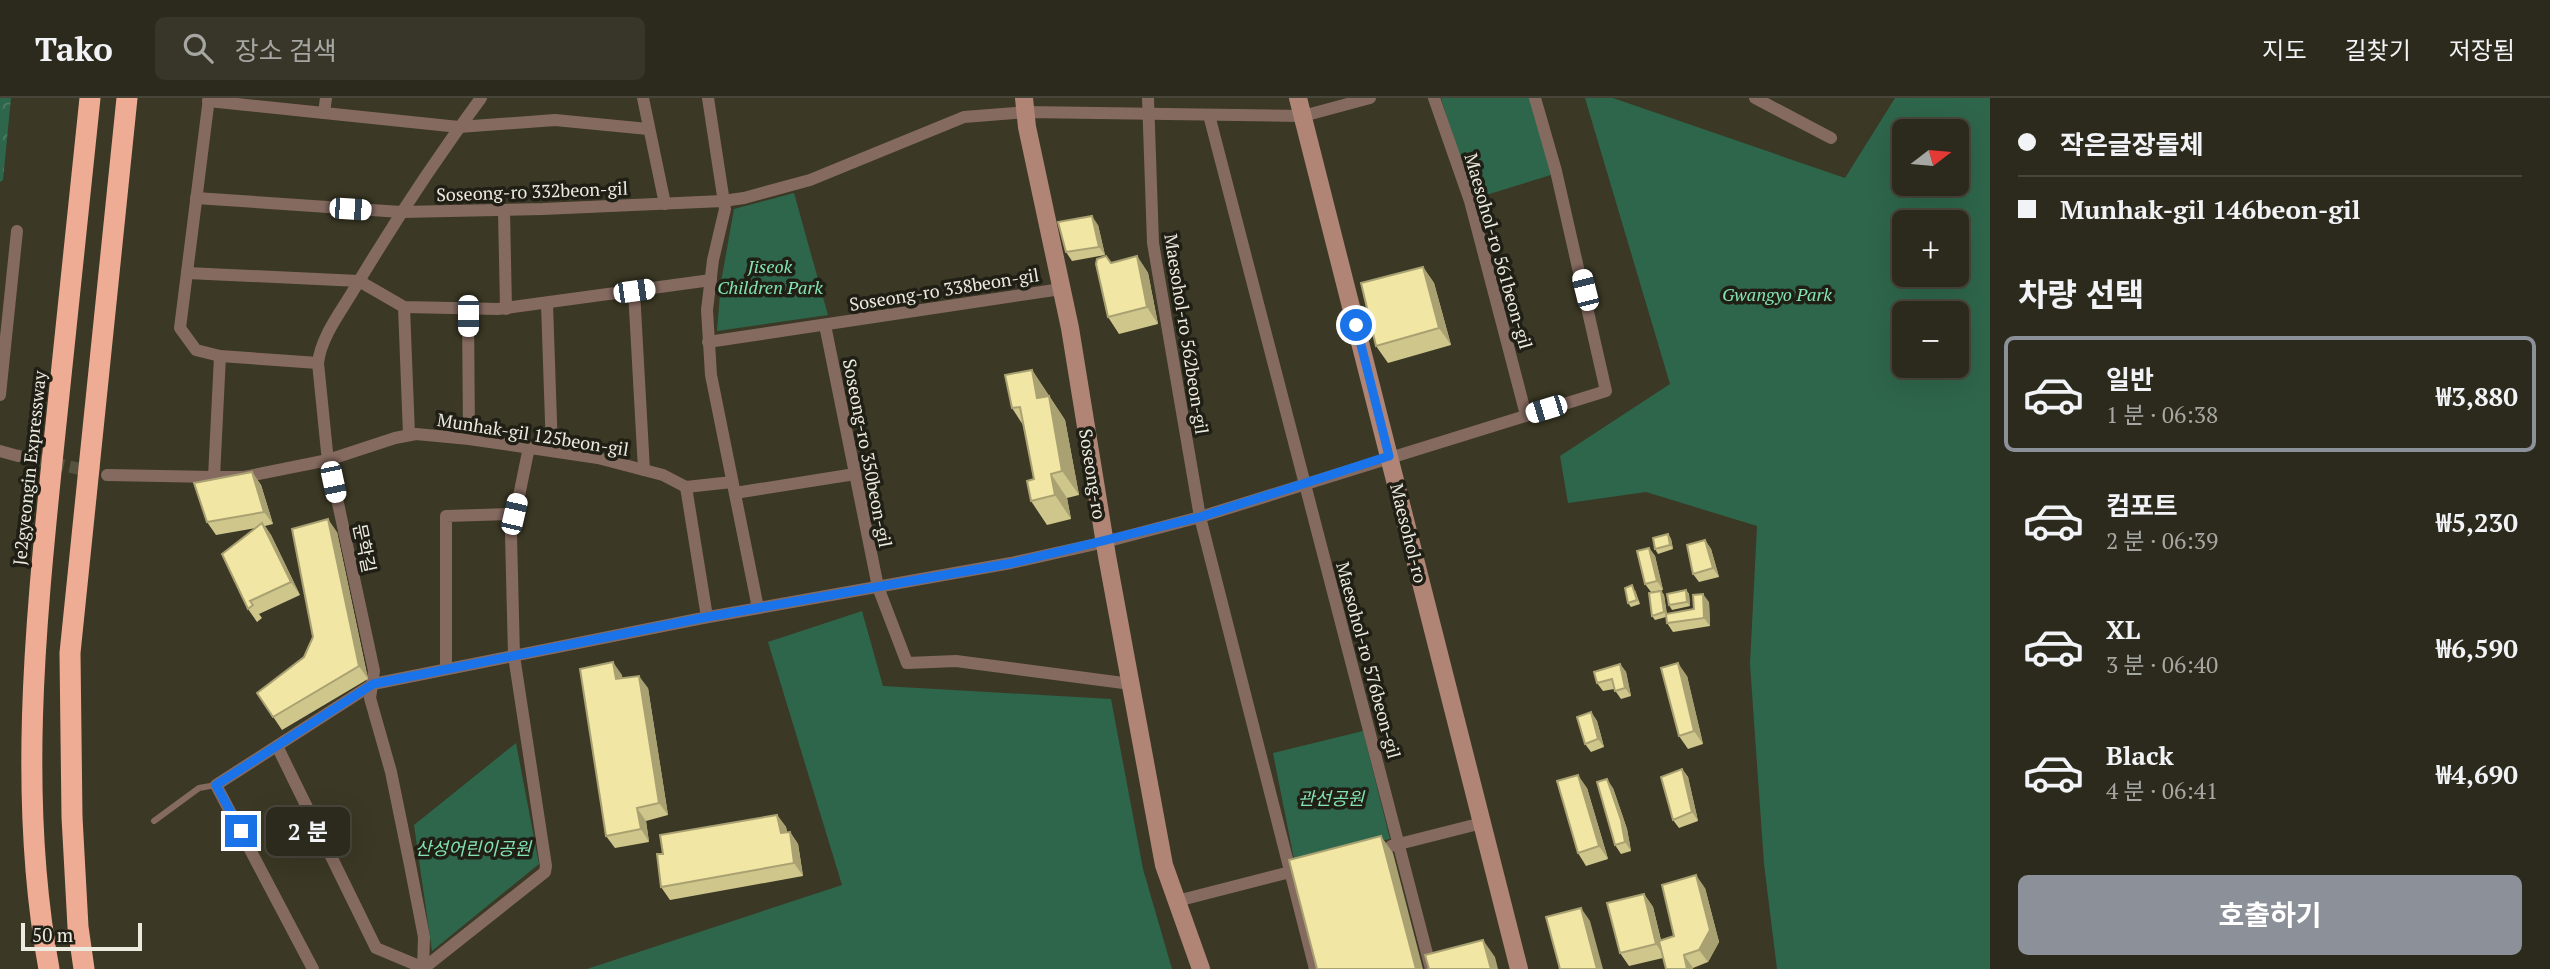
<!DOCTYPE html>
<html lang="ko">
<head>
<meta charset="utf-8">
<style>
	body { margin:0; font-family:"PT Serif","Noto Sans KR",serif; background:#383629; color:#f1f3f6; height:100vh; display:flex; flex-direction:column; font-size:26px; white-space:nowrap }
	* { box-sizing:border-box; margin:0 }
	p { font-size:23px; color:#a6a7a3 }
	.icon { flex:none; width:38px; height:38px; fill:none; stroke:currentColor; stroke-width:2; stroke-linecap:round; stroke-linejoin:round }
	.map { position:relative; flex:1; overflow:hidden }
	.panel { display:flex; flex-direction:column; background:#2c2a1c; width:560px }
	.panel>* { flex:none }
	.top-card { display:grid; align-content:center; height:154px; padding:0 28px; background:#2c2a1c }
	.needle { width:46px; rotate:74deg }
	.fabs { position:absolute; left:1892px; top:21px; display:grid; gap:14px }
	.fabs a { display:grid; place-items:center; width:77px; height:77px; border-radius:10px; background:#2c2a1c; box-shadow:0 7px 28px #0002,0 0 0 2px #48463b; font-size:35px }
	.scale { position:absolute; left:21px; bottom:18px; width:121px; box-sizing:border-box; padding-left:7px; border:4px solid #edebe0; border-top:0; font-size:19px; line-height:24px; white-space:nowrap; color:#edebe0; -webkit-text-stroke:5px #201f16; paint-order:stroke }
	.end { position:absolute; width:32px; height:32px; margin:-16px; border:9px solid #1a73e8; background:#fff; box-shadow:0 0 0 4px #fff }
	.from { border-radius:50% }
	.bubble { position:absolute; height:49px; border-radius:10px; background:#2c2a1c; box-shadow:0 7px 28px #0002,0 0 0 2px #48463b; font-size:23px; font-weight:700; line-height:49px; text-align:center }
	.car { position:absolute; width:21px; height:42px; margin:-21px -10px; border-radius:9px; box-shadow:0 0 5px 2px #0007; background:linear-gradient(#fff 24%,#345 0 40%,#fff 0 76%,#345 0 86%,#fff 0) }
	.top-card b { display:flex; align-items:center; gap:24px; height:66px; font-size:26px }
	.top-card b+b { border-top:2px solid #48463b }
	.top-card i { width:18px; height:18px; background:#f1f3f6 }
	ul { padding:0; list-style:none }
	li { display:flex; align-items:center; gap:21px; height:116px; margin:0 14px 10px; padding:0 14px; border:4px solid transparent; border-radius:10px }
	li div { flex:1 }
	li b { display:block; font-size:26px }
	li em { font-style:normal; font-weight:700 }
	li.selected { border-color:#8c9099 }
	li>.icon { width:63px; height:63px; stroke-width:1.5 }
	h2 { padding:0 28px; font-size:32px; line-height:84px }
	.button { display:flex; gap:14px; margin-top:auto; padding:14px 28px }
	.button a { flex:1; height:80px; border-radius:10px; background:#8c9099; color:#fff; font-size:28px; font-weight:700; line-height:80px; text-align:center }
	header { display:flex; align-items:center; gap:42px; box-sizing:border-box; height:98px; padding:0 35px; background:#2c2a1c; border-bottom:2px solid #48463b }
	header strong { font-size:33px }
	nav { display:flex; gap:38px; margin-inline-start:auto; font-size:24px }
	.search { width:490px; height:63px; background:#383629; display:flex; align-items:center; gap:18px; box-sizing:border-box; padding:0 24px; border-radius:10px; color:#a6a7a3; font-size:26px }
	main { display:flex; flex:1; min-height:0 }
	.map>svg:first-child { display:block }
	.forest { fill:url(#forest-crowns) }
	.park { fill:#2e664b; fill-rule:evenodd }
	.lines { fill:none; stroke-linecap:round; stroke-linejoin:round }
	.street-tunnel { stroke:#565341; stroke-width:12; stroke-dasharray:12 6; stroke-linecap:butt }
	.lane { stroke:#856a60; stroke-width:6 }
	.street { stroke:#856a60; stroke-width:12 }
	.secondary { stroke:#b08575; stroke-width:18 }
	.highway { stroke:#efac94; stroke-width:21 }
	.wall { fill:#cfc68c }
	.shaded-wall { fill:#a9a172 }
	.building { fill:#f1e6a3; stroke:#a9a172; stroke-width:2 }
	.route { stroke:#1a73e8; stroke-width:9 }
	.labels { text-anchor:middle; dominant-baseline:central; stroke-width:7; stroke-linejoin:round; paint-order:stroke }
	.street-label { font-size:18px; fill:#edebe0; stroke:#201f16 }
	.park-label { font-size:18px; font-style:italic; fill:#83e3b2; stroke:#201f16 }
</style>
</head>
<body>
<header>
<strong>Tako</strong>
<div class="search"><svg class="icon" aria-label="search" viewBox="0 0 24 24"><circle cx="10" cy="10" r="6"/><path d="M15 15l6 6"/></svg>장소 검색</div>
<nav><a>지도</a><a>길찾기</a><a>저장됨</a></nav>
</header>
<main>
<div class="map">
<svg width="1990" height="871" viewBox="0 0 1990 871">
	<defs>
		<pattern id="forest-crowns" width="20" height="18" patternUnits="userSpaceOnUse" patternTransform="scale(1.75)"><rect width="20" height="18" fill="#2e664b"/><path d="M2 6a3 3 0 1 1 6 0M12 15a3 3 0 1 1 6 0" fill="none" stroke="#4d7c65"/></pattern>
	</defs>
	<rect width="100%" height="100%" fill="#3b3825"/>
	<path class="forest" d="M0 0H11L3 82 0 84Z"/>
	<g class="park">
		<path d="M1441 0H1530L1554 76 1473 101Z"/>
		<path d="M1585 0H1613L1845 80 1895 0H1990V871H1777L1764 766 1750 566 1757 428 1646 394 1568 405 1560 358 1670 286ZM1904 33H1956V86H1904ZM1904 124H1956V177H1904ZM1904 215H1956V268H1904Z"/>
		<path d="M794 95 828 217 717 233 721 184 734 111Z"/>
		<path d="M862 513 883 588 1111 601 1143 771 1172 871H587L842 787 768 544Z"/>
		<path d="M1363 633 1390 741 1294 761 1273 655Z"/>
		<path d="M516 645 539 766 432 853 414 727Z"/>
	</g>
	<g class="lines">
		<path class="street-tunnel" d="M17 357 107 377"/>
		<path class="lane" d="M154 723 199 690 216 687"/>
		<g class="street">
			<path d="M209 0 180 230 196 252 220 258 318 265"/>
			<path d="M326 0 324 15 459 29 555 22 648 31"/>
			<path d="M643 0 665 106"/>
			<path d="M708 0 725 111 713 162 707 212 711 277 758 510"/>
			<path d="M1148 0 1153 145 1200 419 1315 871"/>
			<path d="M1434 0 1470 103 1526 317"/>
			<path d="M1755 0 1831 40"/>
			<path d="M208 3 324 15"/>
			<path d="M1209 17 1431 871"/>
			<path d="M196 100 401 114 543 111 723 103 744 100 810 82 964 19 1026 14 1303 18 1370 0"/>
			<path d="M504 112 506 211"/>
			<path d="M187 175 359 183 404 209 498 211 711 182"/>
			<path d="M634 193 644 372"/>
			<path d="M547 206 552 353"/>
			<path d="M404 209 409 337"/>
			<path d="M468 211 469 341"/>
			<path d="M825 227 878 489 907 565 956 563 1131 586"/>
			<path d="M708 244 1061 191"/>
			<path d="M220 258 214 379H244L328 362 395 340 416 336 469 341 598 360 663 377 686 389 732 384"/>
			<path d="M0 297 17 133"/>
			<path d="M0 353 18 358"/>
			<path d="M107 377 214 379"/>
			<path d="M686 389 707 519"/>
			<path d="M735 395 855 376"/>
			<path d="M446 571V418L514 416"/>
			<path d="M277 648 376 850 424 870"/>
			<path d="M1391 748 1482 725"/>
			<path d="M1177 803 1298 772"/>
			<path d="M424 870 545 774 546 768 514 558 511 437 529 349"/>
			<path d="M313 871 216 687 373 586 703 520 1011 465 1105 444 1200 419 1606 293 1556 73 1535 0"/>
			<path d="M423 871 424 839 410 767 391 674 370 600 374 573 327 354 318 265C321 239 340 215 353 193 393 126 435 62 481 0"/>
		</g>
		<g class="secondary">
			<path d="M1024 0 1027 29 1070 230 1107 458 1164 767 1201 871"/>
			<path d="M1298 0 1519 871"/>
		</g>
		<g class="highway">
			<path d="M49 871C18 704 35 531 52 364 65 243 77 121 90 0"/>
			<path d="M84 871 78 829 72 719 70 555 127 0"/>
		</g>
	</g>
	<g class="wall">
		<path d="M1098 127 1105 157 1072 163 1066 154Z"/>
		<path d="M1137 158 1148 175 1158 226 1119 236 1108 219 1111 165Z"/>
		<path d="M1423 169 1434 185 1451 247 1388 265 1376 248Z"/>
		<path d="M1032 272 1065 322 1079 397 1067 400 1071 421 1047 427 1031 403 1034 381 1023 327 1012 310Z"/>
		<path d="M252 374 261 387 273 426 265 428 271 437 300 497 259 516 262 520 257 524 248 511 256 430 216 437 207 424Z"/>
		<path d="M337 434 368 581 282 632 257 595 304 559 313 539Z"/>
		<path d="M1668 436 1671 441 1673 451 1658 456 1655 451Z"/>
		<path d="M1705 442 1711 451 1719 479 1699 484 1693 476Z"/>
		<path d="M1649 450 1655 458 1663 492 1651 494 1645 486Z"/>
		<path d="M1635 492 1640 506 1631 509 1628 505Z"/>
		<path d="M1686 492 1689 496 1690 508 1672 512 1669 507Z"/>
		<path d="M1661 493 1664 497 1667 516 1694 511 1709 504 1710 528 1673 534 1667 525 1666 519 1655 522 1652 518Z"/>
		<path d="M1620 566 1626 574 1631 598 1621 601 1614 591 1603 593 1597 585Z"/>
		<path d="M622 577V580L648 590 668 717 646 723 649 744 615 750 606 738Z"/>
		<path d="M1687 578 1703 646 1688 651 1679 638Z"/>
		<path d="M1591 614 1597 623 1604 649 1591 654 1585 646Z"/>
		<path d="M1682 671 1688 679 1698 723 1679 730 1673 722Z"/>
		<path d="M1587 690 1608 761 1586 768 1578 755Z"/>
		<path d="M1613 690 1627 731 1631 753 1621 756 1615 747Z"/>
		<path d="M777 717 786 729 787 734H790L798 746 803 778 670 802 661 789 663 756Z"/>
		<path d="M1705 790 1719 844 1708 864 1693 870V871H1666L1663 860 1629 868 1620 855 1644 796 1653 809 1661 842 1674 838Z"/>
	</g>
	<g class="shaded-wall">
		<path d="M1092 118 1098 127 1105 157 1099 149Z"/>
		<path d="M1137 158 1148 175 1158 226 1147 209Z"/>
		<path d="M1423 169 1434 185 1451 247 1439 230Z"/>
		<path d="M1032 272 1065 322 1079 397 1062 373 1037 300Z"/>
		<path d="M252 374 261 387 273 426 264 414Z"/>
		<path d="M1051 376 1067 400 1071 421 1055 397Z"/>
		<path d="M328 421 337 434 368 581 359 568Z"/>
		<path d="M262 425 271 437 300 497 291 484Z"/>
		<path d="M1668 436 1671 441 1673 451 1670 447Z"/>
		<path d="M1705 442 1711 451 1719 479 1713 470Z"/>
		<path d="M1649 450 1655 458 1663 492 1657 483Z"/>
		<path d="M1686 492 1689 496 1690 508 1687 504Z"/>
		<path d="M1661 493 1664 497 1667 519 1664 514Z"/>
		<path d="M1703 496 1709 504 1710 528 1704 520Z"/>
		<path d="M613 564 622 577 625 594 616 581Z"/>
		<path d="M1678 565 1687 578 1703 646 1694 633Z"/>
		<path d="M1620 566 1626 574 1631 598 1625 590Z"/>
		<path d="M639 578 648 590 668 717 659 705Z"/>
		<path d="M1591 614 1597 623 1604 649 1598 641Z"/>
		<path d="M1682 671 1688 679 1698 723 1692 714Z"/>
		<path d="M1578 677 1587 690 1608 761 1599 748Z"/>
		<path d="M1607 681 1613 690 1627 731 1631 753 1625 744Z"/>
		<path d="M637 710 646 723 649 744 641 731Z"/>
		<path d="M777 717 786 729 790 748 781 735Z"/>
		<path d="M790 734 798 746 803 778 794 765Z"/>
		<path d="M1381 738 1393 755 1423 871H1416Z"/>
		<path d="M1696 777 1705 790 1719 844 1708 864 1699 852Z"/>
		<path d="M1644 796 1653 809 1665 859 1656 846Z"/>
		<path d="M1581 810 1590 823 1603 871H1597Z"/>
		<path d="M1483 842 1495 859 1498 871H1491Z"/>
		<path d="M1684 857 1693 870V871H1687Z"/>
	</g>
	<g class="building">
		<path d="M1092 118 1099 149 1066 154 1058 124Z"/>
		<path d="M1106 158 1111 165 1137 158 1147 209 1108 219 1096 166 1097 161Z"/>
		<path d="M1423 169 1439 230 1376 248 1361 185Z"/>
		<path d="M1032 272 1037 300 1049 298 1062 373 1051 376 1055 397 1031 403 1027 383 1034 381 1020 309 1012 310 1005 277Z"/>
		<path d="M252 374 264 414 207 424 194 385Z"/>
		<path d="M328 421 359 568 273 619 257 595 304 559 313 539 292 431Z"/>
		<path d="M262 425 291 484 250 503 253 507 248 511 222 456Z"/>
		<path d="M1668 436 1670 447 1655 451 1653 440Z"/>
		<path d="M1705 442 1713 470 1693 476 1687 447Z"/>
		<path d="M1649 450 1657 483 1645 486 1637 453Z"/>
		<path d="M1632 487 1637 502 1628 505 1625 490Z"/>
		<path d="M1686 492 1687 504 1669 507 1667 496Z"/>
		<path d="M1661 493 1664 514 1652 518 1649 495Z"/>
		<path d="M1703 496 1704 520 1667 525 1666 516 1694 511 1693 497Z"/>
		<path d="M613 564 616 581 639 578 659 705 637 710 641 731 606 738 580 571Z"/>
		<path d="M1678 565 1694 633 1679 638 1661 570Z"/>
		<path d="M1620 566 1625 590 1615 593 1612 581 1597 585 1594 574Z"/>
		<path d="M1591 614 1598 641 1585 646 1577 619Z"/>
		<path d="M1682 671 1692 714 1673 722 1661 679Z"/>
		<path d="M1578 677 1599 748 1578 755 1557 683Z"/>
		<path d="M1607 681 1621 722 1625 744 1615 747 1597 684Z"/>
		<path d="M777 717 781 735 790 734 794 765 661 789 657 756H663L660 737Z"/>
		<path d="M1381 738 1416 871H1317L1289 762Z"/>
		<path d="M1696 777 1710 832 1699 852 1684 857 1687 871H1666L1659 843 1674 838 1662 787Z"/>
		<path d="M1644 796 1656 846 1620 855 1607 805Z"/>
		<path d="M1581 810 1597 871H1560L1546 819Z"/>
		<path d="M1483 842 1491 871H1429L1425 857Z"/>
	</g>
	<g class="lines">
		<path class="route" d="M241 733 216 687 373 586 707 519 1012 465 1200 419 1389 358 1356 227"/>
	</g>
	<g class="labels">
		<g class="street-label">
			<text transform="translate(532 93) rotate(-2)">Soseong-ro 332beon-gil</text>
			<text transform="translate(1499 153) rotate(74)">Maesohol-ro 561beon-gil</text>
			<text transform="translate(944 191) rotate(-9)">Soseong-ro 338beon-gil</text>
			<text transform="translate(1187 236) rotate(81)">Maesohol-ro 562beon-gil</text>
			<text transform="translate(533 336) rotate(9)">Munhak-gil 125beon-gil</text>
			<text transform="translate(868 355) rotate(79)">Soseong-ro 350beon-gil</text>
			<text transform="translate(29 370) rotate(-84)">Je2gyeongin Expressway</text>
			<text transform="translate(1093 376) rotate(81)">Soseong-ro</text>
			<text transform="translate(1409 435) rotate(76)">Maesohol-ro</text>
			<text transform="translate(365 450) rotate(78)">문학길</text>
			<text transform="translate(1369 562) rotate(75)">Maesohol-ro 576beon-gil</text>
		</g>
		<g class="park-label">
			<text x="770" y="168">Jiseok<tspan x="770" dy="21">Children Park</tspan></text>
			<text x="1777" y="196">Gwangyo Park</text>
			<text x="1331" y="700">관선공원</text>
			<text x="473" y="750">산성어린이공원</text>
		</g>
	</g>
</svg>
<div class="fabs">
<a><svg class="needle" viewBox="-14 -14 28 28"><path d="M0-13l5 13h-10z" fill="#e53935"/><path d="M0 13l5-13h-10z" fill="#a6a7a3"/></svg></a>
<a>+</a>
<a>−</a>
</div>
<div class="scale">50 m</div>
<i class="end from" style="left:1356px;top:227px"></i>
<i class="end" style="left:241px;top:733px"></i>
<div class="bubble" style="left:266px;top:709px;width:84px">2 분</div>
<i class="car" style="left:350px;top:111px;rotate:94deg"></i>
<i class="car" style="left:1585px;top:192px;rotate:346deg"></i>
<i class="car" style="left:634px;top:193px;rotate:82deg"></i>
<i class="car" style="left:468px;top:218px;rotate:180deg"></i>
<i class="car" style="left:1546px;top:311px;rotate:253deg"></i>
<i class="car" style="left:333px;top:384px;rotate:168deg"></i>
<i class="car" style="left:514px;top:416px;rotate:13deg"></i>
</div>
<section class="panel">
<div class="top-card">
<b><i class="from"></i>작은글장돌체</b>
<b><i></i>Munhak-gil 146beon-gil</b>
</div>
<h2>차량 선택</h2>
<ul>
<li class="selected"><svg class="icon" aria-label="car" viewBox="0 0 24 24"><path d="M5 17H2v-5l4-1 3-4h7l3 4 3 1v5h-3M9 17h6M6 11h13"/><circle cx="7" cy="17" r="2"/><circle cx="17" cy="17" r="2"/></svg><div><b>일반</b><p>1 분 · 06:38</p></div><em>₩3,880</em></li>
<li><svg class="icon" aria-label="car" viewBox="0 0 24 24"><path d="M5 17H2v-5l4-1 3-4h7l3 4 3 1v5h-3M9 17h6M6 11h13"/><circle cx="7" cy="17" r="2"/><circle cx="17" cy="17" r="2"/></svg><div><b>컴포트</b><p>2 분 · 06:39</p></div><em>₩5,230</em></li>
<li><svg class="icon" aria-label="car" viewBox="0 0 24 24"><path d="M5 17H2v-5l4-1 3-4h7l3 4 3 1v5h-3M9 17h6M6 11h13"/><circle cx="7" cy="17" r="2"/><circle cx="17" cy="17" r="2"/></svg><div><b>XL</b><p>3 분 · 06:40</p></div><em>₩6,590</em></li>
<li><svg class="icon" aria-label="car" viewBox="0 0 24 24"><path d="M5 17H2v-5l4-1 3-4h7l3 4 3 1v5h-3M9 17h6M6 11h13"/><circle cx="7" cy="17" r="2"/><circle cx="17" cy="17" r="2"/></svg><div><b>Black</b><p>4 분 · 06:41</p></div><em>₩4,690</em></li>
</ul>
<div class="button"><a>호출하기</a></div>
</section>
</main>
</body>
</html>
